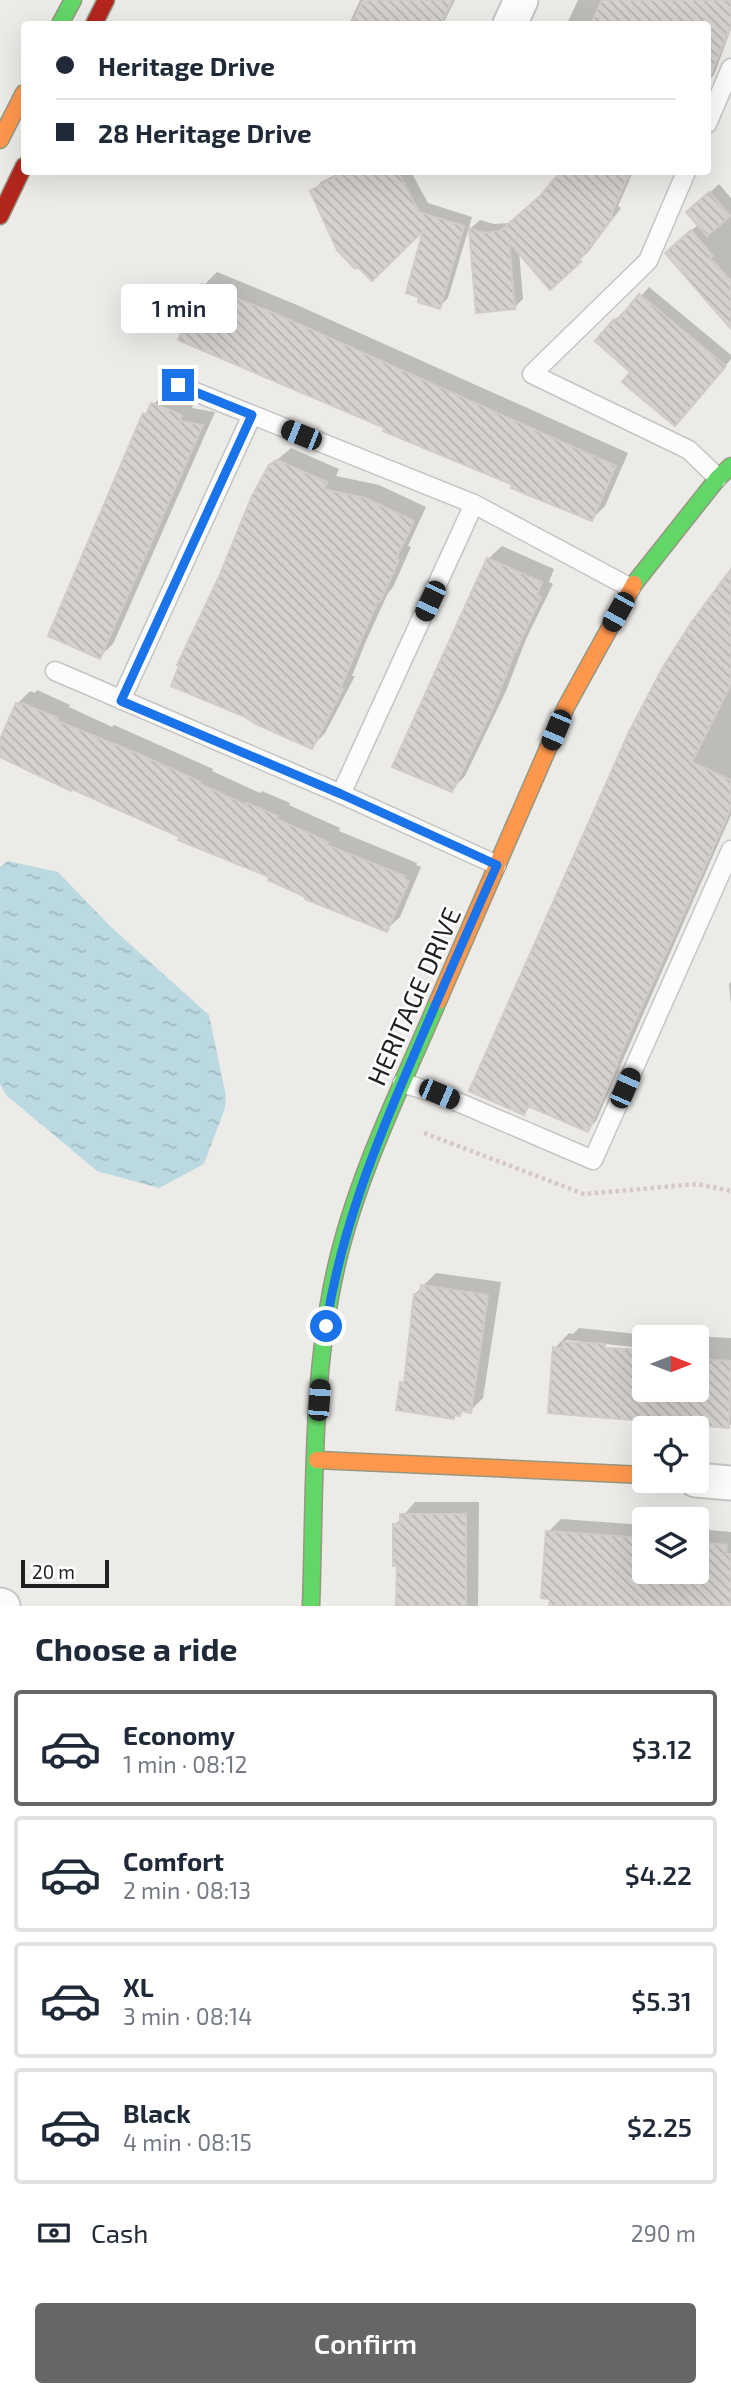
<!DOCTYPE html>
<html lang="en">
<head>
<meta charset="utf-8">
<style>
	body { margin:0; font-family:"Exo 2",sans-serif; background:#f6f6f7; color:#1f2937; height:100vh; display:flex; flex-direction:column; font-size:26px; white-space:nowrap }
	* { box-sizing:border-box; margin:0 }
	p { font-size:23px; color:#747a83 }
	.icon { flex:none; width:38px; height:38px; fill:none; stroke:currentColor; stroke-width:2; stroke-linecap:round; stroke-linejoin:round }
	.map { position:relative; height:1606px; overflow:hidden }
	.panel { display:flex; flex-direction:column; background:#fff; flex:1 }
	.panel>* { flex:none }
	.hud { position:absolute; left:21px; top:21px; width:690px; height:154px; border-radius:7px; box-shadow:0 7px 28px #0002; display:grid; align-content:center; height:154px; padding:0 35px; background:#fff }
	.needle { width:46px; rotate:90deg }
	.buttons { position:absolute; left:632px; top:1325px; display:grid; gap:14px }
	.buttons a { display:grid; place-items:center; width:77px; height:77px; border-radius:7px; background:#fff; box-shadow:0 7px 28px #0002; font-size:35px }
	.scale { position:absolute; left:21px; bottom:18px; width:88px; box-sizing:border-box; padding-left:7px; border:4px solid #1f1f1f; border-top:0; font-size:19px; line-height:24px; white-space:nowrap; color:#1f1f1f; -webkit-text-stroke:5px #fff; paint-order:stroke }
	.end { position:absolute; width:32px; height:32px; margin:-16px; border:9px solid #1a73e8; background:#fff; box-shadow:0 0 0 4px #fff }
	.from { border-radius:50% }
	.bubble { position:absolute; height:49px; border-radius:7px; background:#fff; box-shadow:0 7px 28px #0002; font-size:23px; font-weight:600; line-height:49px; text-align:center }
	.car { position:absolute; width:21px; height:42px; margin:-21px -10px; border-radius:9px; box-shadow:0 0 5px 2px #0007; background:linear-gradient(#222 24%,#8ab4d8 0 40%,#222 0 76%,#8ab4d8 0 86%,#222 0) }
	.hud b { display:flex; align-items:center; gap:24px; height:66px; font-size:26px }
	.hud b+b { border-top:2px solid #e0e1e3 }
	.hud i { width:18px; height:18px; background:#1f2937 }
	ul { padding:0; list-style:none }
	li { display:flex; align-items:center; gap:21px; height:116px; margin:0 14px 10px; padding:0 21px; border:4px solid #e0e1e3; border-radius:7px }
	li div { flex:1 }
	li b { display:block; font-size:26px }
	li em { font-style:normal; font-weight:600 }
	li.active { border-color:#676665 }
	li>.icon { width:63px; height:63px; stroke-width:1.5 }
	h2 { padding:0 35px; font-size:32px; line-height:84px }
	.pay { display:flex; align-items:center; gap:18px; height:77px; padding:0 35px; font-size:26px }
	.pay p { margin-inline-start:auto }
	.cta { display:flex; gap:14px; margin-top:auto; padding:14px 35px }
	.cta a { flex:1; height:80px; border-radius:7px; background:#676665; color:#fff; font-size:28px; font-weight:600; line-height:80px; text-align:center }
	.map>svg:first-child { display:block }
	.water { fill:url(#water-ripples) }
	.shadow { fill:#0003; fill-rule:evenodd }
	.building { fill:url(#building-back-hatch); stroke:#d0ccc9; stroke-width:2 }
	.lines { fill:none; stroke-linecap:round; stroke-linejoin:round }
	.lane-casing { stroke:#c6c5c4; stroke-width:21 }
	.street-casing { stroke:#c6c5c4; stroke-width:37 }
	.fast-casing { stroke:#95977f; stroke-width:19 }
	.slow-casing { stroke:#95977f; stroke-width:19 }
	.jam-casing { stroke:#95977f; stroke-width:19 }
	.path { stroke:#d6c8c7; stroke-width:4.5; stroke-dasharray:3.5 3.5; stroke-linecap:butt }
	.lane { stroke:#fcfcfc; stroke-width:18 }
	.street { stroke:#fcfcfc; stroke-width:33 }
	.fast { stroke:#63d668; stroke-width:16 }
	.slow { stroke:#ff974d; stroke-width:16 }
	.jam { stroke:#b3261e; stroke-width:16 }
	.route { stroke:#1a73e8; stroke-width:9 }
	.labels { text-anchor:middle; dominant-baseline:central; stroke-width:5; stroke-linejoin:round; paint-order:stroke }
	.street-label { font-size:26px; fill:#1f1f1f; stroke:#fff }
</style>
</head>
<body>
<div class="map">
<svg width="731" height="1606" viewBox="0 0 731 1606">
	<defs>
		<pattern id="water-ripples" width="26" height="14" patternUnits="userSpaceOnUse" patternTransform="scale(1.75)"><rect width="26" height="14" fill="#bbd9e0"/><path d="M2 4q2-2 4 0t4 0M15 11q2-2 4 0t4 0" fill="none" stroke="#a0bac0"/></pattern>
		<pattern id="building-back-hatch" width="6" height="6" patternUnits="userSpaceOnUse" patternTransform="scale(1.75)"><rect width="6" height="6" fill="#d4d1ce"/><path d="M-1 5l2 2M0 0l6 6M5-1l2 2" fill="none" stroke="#b6b3b0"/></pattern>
	</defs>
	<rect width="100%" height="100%" fill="#edebe8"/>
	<path class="water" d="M8 861 58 872 111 927 209 1015 226 1096 225 1108 204 1164 159 1188 97 1171 6 1095 0 1084V867Z"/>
	<g class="shadow">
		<path d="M360 0H455L443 24H349Z"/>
		<path d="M578 0H731V29L714 75 707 82V24H567Z"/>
		<path d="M340 172H411L428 203 472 217 448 298 439 307 427 225 312 191 321 182Z"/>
		<path d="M563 172H633L618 206 621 208 588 252 550 287 519 251 523 299 514 308 478 311 471 228 480 220 494 224 511 223 546 192Z"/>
		<path d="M719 184 731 198V327L676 244 699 224 698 203Z"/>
		<path d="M217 272 297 305 628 453 605 506 592 519 387 428 204 285Z"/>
		<path d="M649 287 731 355V359L683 415 633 372 615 320 623 312 626 313Z"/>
		<path d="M166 391 194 402 192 408 215 412 113 644 99 657 145 414Z"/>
		<path d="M291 448 339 469 336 476 379 485 426 507 408 546 411 547 393 587 388 593 366 641 352 676H355L325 733 312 747 270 466Z"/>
		<path d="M502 546 554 569 549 582 553 584 526 639 506 691 465 776 451 790 488 559Z"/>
		<path d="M731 573V815L596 1121 587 1130 532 1105 524 1113Z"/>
		<path d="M37 690 70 705 69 707 112 727 114 725 213 769 212 771 260 793 262 791 290 803 289 805 340 828 339 831 417 863 416 865 421 867 400 917 386 930 308 896 271 876 0 756V743L17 704 30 691 35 693Z"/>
		<path d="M731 982V1004L729 984Z"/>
		<path d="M436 1273 501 1282 483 1398 470 1411 464 1410 453 1417 402 1383 406 1379 415 1294Z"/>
		<path d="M579 1328 666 1337 669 1335 731 1338V1425L550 1412 555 1348 569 1333 573 1334ZM644 1337H696V1390H644V1352L566 1344V1340L644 1348Z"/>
		<path d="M415 1502H479L478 1606H397L399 1565 395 1525Z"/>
		<path d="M561 1519 644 1525V1572H696V1529L731 1532V1606L551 1605 548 1532Z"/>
	</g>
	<g class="building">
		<path d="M363 0H452L441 24H352Z"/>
		<path d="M602 0H731V26L707 83V24H591Z"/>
		<path d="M344 172H398L419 212 464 226 440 309 418 302 419 297 406 293 423 231 372 281 358 267 355 269 337 250 310 191Z"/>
		<path d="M560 172H630L611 215 613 217 579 260 581 262 550 290 509 242 515 309 476 313 469 228 484 233 500 231 541 195Z"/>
		<path d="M709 192 730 216 707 236 686 212Z"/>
		<path d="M691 230 713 256 710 258 731 281V329L665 253Z"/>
		<path d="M202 284 283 317 616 466 592 521 511 488 513 485 383 431 385 428 178 340Z"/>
		<path d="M639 294 726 366 675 426 622 382 630 372 595 341 614 319 617 321Z"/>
		<path d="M151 403 182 415 180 421 203 425 100 659 48 636 143 413 146 415Z"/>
		<path d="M277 460 327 482 324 489 365 498 414 521 396 559 399 560 380 602 378 601 354 656 340 689H343L312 749 256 724 243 716 171 686 179 666 177 665 219 577 252 496 269 465Z"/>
		<path d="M487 558 542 582 537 595 541 597 516 651H515L494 706 452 792 392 767Z"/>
		<path d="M731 569V684L692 762 731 780V808L616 1064H618L588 1132 528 1106 524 1115 469 1091 629 732 663 667 691 623Z"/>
		<path d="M16 703 21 705 22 703 58 718 57 721 134 752 201 782 200 784 246 805 247 803 278 816 277 819 328 842 327 845 405 876 404 879 409 881 387 932 305 899 306 897 268 880 269 877 178 840 180 837 72 789 71 791 0 757V739Z"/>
		<path d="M421 1285 488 1295 471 1413 461 1411 460 1416 454 1415V1419L396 1410 400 1382 404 1383 414 1294H420Z"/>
		<path d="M563 1342 605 1344V1348L644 1350V1390H696V1359L731 1361 729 1428 548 1413 553 1347 562 1348Z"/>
		<path d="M400 1514H466V1606H396L397 1566H393V1524H400Z"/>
		<path d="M546 1531 644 1538V1572H696V1542L727 1545 726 1554H731V1606H549L550 1599 541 1598Z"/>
	</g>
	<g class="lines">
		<defs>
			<g id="lane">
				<path d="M707 124 731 68"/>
				<path d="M686 172 648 261 532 374 689 450 718 478"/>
				<path d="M178 385 474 504 631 588"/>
				<path d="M55 671 341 794 497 865"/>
				<path d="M121 700 252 415"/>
				<path d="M341 794 474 504"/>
				<path d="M402 1083 439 1094 593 1160 731 850"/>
			</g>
			<g id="street">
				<path d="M510 24 521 0"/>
				<path d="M696 1480 731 1483"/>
				<path d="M0 1605 3 1606"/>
			</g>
			<g id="fast">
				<path d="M60 24 73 0"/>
				<path d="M634 584 718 478 731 466"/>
				<path d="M311 1606C315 1494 311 1378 336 1268 357 1175 401 1088 438 1001"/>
			</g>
			<g id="slow">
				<path d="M0 140 24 93"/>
				<path d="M438 1001 566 707 634 584"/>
				<path d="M317 1460 644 1475"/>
			</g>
			<g id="jam">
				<path d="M94 24 106 0"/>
				<path d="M0 216 24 166"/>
			</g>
		</defs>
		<use href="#lane" class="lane-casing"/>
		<use href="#street" class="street-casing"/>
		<use href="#fast" class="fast-casing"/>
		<use href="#slow" class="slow-casing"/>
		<use href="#jam" class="jam-casing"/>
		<path class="path" d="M424 1133 584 1194 697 1184 731 1191"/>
		<use href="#lane" class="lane"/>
		<use href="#street" class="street"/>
		<use href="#fast" class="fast"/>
		<use href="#slow" class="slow"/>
		<use href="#jam" class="jam"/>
	</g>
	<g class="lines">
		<path class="route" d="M178 385 252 415 121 701 341 794 497 865C469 928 441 991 414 1055 376 1143 341 1230 326 1326"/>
	</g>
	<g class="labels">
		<g class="street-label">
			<text transform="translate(413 996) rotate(-66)">HERITAGE DRIVE</text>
		</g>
	</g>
</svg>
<div class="buttons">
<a><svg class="needle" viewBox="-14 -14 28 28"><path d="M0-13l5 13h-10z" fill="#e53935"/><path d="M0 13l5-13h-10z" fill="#747a83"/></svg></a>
<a><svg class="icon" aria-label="locate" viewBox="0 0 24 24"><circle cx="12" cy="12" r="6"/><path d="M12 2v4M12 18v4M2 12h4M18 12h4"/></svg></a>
<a><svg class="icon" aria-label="layers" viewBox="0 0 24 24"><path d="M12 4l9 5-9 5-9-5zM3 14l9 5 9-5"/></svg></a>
</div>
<div class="scale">20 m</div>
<i class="end from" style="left:326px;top:1326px"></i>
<i class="end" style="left:178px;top:385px"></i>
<div class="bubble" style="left:121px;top:284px;width:116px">1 min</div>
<i class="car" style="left:301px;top:435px;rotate:292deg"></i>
<i class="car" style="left:430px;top:601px;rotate:205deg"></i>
<i class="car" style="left:618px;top:612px;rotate:209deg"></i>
<i class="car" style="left:556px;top:730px;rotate:203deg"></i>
<i class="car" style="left:625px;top:1088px;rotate:24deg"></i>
<i class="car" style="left:439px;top:1094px;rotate:113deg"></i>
<i class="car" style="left:319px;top:1400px;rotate:4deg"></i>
<div class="hud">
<b><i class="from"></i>Heritage Drive</b>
<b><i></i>28 Heritage Drive</b>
</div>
</div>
<section class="panel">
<h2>Choose a ride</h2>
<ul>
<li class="active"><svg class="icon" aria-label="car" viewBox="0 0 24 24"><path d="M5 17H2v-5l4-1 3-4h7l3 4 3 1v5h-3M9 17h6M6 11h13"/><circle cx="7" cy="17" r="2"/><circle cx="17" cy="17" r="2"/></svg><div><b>Economy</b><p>1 min · 08:12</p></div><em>$3.12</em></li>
<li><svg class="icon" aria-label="car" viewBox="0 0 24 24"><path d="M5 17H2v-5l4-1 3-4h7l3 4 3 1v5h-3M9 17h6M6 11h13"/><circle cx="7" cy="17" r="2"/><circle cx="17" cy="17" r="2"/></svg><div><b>Comfort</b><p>2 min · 08:13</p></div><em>$4.22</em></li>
<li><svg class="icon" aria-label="car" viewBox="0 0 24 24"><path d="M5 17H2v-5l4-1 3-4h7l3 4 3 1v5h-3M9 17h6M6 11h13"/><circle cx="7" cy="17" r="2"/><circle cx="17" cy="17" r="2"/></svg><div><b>XL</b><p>3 min · 08:14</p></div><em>$5.31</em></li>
<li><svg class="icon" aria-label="car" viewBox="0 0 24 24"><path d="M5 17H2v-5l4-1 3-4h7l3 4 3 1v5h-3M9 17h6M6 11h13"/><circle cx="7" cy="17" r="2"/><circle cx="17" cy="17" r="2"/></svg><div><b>Black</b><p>4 min · 08:15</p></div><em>$2.25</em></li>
</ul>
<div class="pay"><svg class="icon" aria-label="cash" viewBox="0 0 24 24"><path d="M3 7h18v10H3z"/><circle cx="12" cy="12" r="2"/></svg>Cash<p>290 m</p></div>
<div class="cta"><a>Confirm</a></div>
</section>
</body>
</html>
